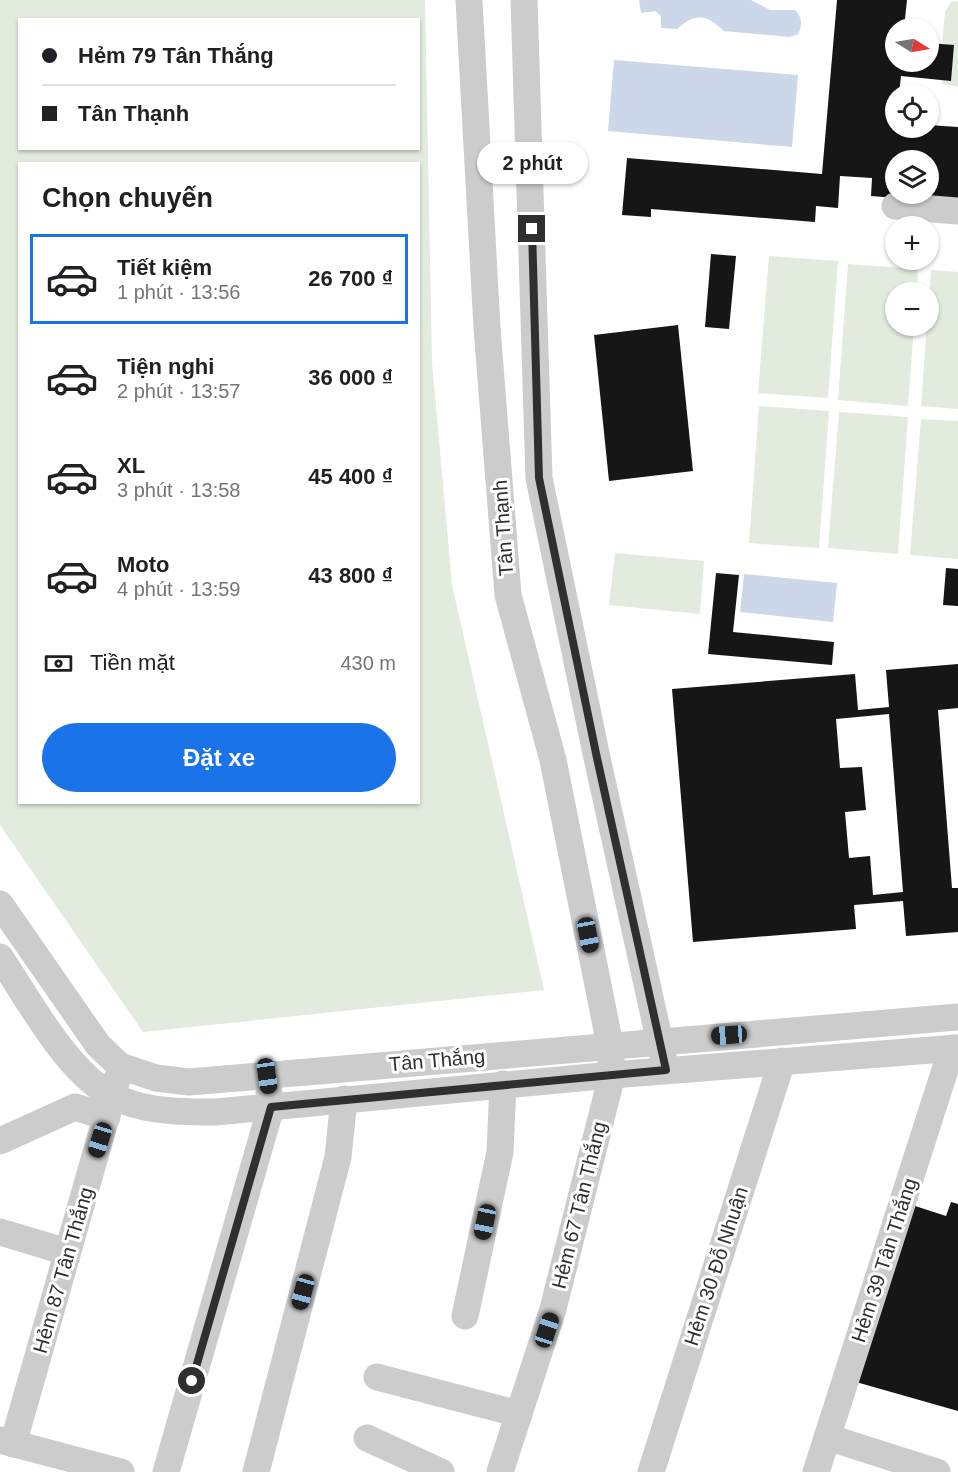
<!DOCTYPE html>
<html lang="vi">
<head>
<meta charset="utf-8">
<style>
	body { margin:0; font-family:Helvetica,sans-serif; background:#f2f2f2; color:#202124; height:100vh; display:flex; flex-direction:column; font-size:22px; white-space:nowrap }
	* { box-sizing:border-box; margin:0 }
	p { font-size:20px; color:#757577 }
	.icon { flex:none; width:33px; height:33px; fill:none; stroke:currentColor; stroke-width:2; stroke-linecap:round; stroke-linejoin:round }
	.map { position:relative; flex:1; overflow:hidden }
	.sheet { position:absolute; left:18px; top:162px; width:402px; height:642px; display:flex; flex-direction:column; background:#fff; border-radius:0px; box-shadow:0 2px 4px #0004 }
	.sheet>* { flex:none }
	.top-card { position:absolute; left:18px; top:18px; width:402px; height:132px; border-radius:0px; box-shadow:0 2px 4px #0004; display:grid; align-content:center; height:132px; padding:0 24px; background:#fff }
	.needle { width:39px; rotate:101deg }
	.controls { position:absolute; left:885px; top:18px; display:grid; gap:12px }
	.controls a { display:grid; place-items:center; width:54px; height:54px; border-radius:50%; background:#fff; box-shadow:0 2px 4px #0004; font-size:30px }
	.end { position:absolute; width:27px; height:27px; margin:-14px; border:8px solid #2f2f2f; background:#fff; box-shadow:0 0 0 3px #fff }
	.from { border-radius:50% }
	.bubble { position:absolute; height:42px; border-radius:21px; background:#fff; box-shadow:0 2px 4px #0004; font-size:20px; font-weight:600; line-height:42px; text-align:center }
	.car { position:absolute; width:18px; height:36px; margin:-18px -9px; border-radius:8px; box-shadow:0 0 4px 2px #0007; background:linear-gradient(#222 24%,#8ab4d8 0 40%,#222 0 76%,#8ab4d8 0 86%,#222 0) }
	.top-card b { display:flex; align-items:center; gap:21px; height:57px; font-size:22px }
	.top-card b+b { border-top:2px solid #e0e0e0 }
	.top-card i { width:15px; height:15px; background:#202124 }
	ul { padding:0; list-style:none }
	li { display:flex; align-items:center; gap:18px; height:90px; margin:0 12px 9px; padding:0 12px; border:3px solid transparent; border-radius:0px }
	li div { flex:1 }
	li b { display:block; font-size:22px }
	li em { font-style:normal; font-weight:600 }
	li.active { border-color:#1a73e8 }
	li>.icon { width:54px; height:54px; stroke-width:1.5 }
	h2 { padding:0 24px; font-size:27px; line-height:72px }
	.pay { display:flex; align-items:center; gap:15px; height:66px; padding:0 24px; font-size:22px }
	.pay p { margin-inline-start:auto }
	.button { display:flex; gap:12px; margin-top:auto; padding:12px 24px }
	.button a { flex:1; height:69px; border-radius:36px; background:#1a73e8; color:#fff; font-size:24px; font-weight:600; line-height:69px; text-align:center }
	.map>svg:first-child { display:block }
	.green { fill:#e2ebde; fill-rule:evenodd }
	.water { fill:#ccd7e9 }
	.building { fill:#161616; fill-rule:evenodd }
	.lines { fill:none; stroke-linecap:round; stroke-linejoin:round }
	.minor { stroke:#ccc; stroke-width:27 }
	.route { stroke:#2f2f2f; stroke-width:8 }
	.labels { text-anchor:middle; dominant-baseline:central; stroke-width:6; stroke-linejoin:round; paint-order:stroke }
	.street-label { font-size:20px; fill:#2f2f2f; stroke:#fff }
</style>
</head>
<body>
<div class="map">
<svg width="958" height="1472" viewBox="0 0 958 1472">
	<rect width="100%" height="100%" fill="#fff"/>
	<g class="green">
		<path d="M0 0H425L432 362 452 585 544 990 143 1032 0 825ZM20 20H418V148H20ZM20 164H418V802H20Z"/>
		<path d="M958 1V87L943 84 939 76 945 12 951 2Z"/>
		<path d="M769 256 838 261 828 398 758 393Z"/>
		<path d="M848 264 918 269 917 292H896V326H914L908 406 838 400Z"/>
		<path d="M931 270 958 272V409L921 406Z"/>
		<path d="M759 406 829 411 819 548 749 543Z"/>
		<path d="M839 412 908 417 898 554 828 548Z"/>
		<path d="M921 419 958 421V559L910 555Z"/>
		<path d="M615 553 704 561 700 614 609 605Z"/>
	</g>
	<g class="water">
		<path d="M639 0H751L770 10H795C802 17 803 25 798 34L790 37 724 31C707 15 697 11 677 29L661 28V16L655 11 641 13Z"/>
		<path d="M614 60 798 75 792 147 608 131Z"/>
		<path d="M744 574 837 583 833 622 740 612Z"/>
	</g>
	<g class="building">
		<path d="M837 0H907L904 28H896V62H928V43L954 45 951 81 901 76 899 94H896V128H928V125L958 127V203L871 196 872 178 840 176 838 208 816 206 815 222 651 209V217L622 215 627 158 822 174ZM896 160H928V194H896Z"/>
		<path d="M711 254 736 256 729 329 705 327Z"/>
		<path d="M678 325 693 471 609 481 594 335Z"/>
		<path d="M946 568 958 569V606L943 605Z"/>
		<path d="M716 573 739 575 733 632 834 642 832 665 708 654Z"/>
		<path d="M958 664V708L938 710 952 888H958V932L906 936 903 901 854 905 856 929 693 942 672 689 855 674 858 710 889 707 886 670ZM889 714 903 892 873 895 870 856 849 858 845 812 866 810 862 767 840 768 836 719Z"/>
		<path d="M951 1202 958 1204V1411L856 1382 912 1205 946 1216Z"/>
	</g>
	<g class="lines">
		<g class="minor">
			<path d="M469 0 487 328 508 595 553 760 610 1045 612 1075 553 1309 500 1472"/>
			<path d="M524 0 539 478 597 758 666 1070"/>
			<path d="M895 206 958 211"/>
			<path d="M0 904 98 1045 120 1066 156 1078 189 1082 958 1017"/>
			<path d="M0 957C31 1003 72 1083 124 1101 152 1112 186 1112 216 1112L612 1075 958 1048"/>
			<path d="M0 1141 75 1107 107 1117"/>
			<path d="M0 1232 67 1252"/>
			<path d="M465 1316 500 1152 503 1084"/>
			<path d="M377 1377 519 1414"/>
			<path d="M827 1437 937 1472"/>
			<path d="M367 1438 441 1472"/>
			<path d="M0 1440 121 1472"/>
			<path d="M13 1444 117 1079"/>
			<path d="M166 1472 271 1107 269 1092"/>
			<path d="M256 1472 338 1157 344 1099"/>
			<path d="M651 1472 782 1061"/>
			<path d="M816 1472 952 1048"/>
		</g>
	</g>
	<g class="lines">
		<path class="route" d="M192 1381 271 1107 666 1070 597 758 539 478 532 229"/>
	</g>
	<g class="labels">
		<g class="street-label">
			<text transform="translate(503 528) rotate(-94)">Tân Thạnh</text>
			<text transform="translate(437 1060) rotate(-5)">Tân Thắng</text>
			<text transform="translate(579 1205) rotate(-76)">Hẻm 67 Tân Thắng</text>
			<text transform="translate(884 1260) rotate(-72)">Hẻm 39 Tân Thắng</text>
			<text transform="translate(716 1266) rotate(-72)">Hẻm 30 Đỗ Nhuận</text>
			<text transform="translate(63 1270) rotate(-74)">Hẻm 87 Tân Thắng</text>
		</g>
	</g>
</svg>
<div class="controls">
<a><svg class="needle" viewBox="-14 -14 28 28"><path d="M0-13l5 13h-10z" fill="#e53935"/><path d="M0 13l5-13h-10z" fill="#757577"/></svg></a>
<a><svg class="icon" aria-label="locate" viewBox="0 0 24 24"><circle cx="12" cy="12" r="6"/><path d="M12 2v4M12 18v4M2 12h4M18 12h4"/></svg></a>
<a><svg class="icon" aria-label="layers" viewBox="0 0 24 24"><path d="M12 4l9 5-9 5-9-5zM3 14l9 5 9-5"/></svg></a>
<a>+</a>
<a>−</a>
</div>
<i class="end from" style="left:192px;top:1381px"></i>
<i class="end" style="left:532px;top:229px"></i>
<div class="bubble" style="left:477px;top:142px;width:111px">2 phút</div>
<i class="car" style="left:588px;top:935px;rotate:169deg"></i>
<i class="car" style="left:729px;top:1035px;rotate:266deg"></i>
<i class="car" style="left:267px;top:1076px;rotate:172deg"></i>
<i class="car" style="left:100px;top:1140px;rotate:197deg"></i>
<i class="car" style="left:485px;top:1222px;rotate:192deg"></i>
<i class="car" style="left:303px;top:1292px;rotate:195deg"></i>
<i class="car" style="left:547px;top:1330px;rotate:18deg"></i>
<div class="top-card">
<b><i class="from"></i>Hẻm 79 Tân Thắng</b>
<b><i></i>Tân Thạnh</b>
</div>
<section class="sheet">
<h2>Chọn chuyến</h2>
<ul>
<li class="active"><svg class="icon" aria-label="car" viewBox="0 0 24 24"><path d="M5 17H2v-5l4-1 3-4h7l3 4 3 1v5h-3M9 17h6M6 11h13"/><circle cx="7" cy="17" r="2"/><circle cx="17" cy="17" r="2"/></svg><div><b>Tiết kiệm</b><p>1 phút · 13:56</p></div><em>26 700 ₫</em></li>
<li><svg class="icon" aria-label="car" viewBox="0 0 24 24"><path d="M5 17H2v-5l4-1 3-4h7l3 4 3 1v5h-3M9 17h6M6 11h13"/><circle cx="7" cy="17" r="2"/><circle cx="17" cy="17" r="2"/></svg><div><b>Tiện nghi</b><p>2 phút · 13:57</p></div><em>36 000 ₫</em></li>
<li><svg class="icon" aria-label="car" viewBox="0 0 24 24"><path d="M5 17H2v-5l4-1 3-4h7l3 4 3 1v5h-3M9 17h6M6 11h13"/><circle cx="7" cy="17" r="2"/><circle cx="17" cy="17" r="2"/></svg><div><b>XL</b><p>3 phút · 13:58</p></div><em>45 400 ₫</em></li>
<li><svg class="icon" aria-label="car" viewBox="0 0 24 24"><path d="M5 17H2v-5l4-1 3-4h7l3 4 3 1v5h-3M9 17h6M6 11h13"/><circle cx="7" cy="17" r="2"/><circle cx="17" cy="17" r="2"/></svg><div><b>Moto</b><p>4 phút · 13:59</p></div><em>43 800 ₫</em></li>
</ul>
<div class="pay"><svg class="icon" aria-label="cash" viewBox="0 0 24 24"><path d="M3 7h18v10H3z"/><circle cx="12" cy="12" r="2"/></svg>Tiền mặt<p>430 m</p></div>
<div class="button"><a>Đặt xe</a></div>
</section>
</div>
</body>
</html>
